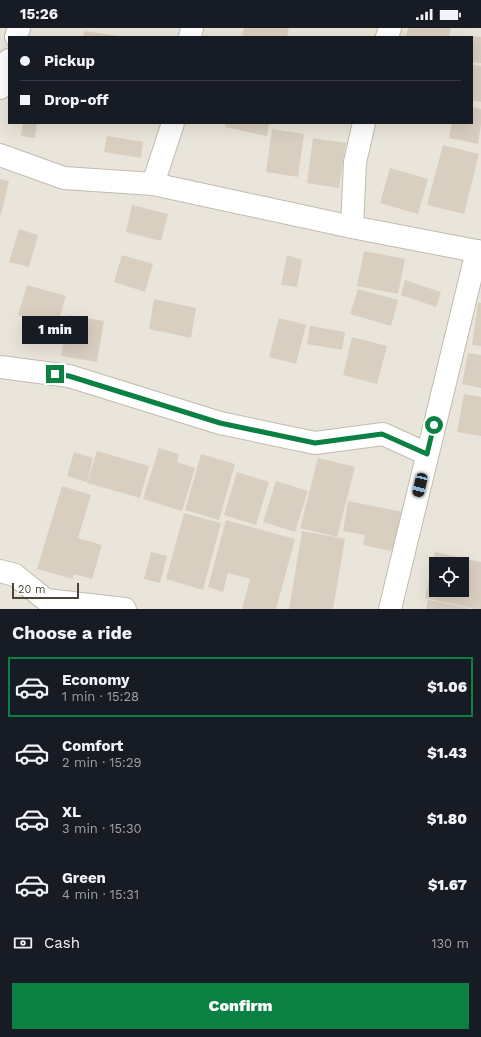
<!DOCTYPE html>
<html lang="en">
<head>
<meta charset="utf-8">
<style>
	body { margin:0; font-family:"Work Sans",sans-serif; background:#242831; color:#f1f3f6; height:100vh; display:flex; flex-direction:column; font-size:15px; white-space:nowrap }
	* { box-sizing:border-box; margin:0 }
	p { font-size:13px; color:#9ea1a6 }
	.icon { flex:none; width:22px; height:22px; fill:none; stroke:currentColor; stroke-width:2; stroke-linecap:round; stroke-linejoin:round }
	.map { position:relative; height:581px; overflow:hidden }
	.details { display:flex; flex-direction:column; background:#171b24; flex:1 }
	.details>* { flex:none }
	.guide { position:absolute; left:8px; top:8px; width:465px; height:88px; border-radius:0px; box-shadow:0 4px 16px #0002; display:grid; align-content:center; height:88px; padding:0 12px; background:#171b24 }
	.tools { position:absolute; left:429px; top:529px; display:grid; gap:8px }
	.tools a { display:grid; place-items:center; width:40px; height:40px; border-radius:0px; background:#171b24; box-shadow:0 4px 16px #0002; font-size:20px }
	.scale { position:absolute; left:12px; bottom:10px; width:67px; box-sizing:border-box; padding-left:4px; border:2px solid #4b4439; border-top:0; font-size:11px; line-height:14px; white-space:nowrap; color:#4b4439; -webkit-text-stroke:3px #fff; paint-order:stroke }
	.end { position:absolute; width:18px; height:18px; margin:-9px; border:5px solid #0b8043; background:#fff; box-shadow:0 0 0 2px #fff }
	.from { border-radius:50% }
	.bubble { position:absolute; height:28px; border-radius:0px; background:#171b24; box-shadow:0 4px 16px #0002; font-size:13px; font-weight:800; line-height:28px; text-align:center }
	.car { position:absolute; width:12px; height:24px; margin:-12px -6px; border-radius:5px; box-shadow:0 0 3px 1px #0007; background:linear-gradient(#222 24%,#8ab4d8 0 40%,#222 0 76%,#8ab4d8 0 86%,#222 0) }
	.guide b { display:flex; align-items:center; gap:14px; height:38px; font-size:15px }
	.guide b+b { border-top:1px solid #363941 }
	.guide i { width:10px; height:10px; background:#f1f3f6 }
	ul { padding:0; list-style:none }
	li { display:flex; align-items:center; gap:12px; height:60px; margin:0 8px 6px; padding:0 4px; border:2px solid transparent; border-radius:0px }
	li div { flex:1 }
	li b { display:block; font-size:15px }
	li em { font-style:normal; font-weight:800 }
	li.active { border-color:#0b8043 }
	li>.icon { width:36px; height:36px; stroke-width:1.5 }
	h2 { padding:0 12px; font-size:18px; line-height:48px }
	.pay { display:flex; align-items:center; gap:10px; height:44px; padding:0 12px; font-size:15px }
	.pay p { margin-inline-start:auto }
	.primary-button { display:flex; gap:8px; margin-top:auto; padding:8px 12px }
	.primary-button a { flex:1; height:46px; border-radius:0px; background:#0b8043; color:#fff; font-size:16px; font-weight:800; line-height:46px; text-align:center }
	.status { display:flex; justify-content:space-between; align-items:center; height:28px; padding:0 20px; background:#171b24; direction:ltr }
	.status svg { height:11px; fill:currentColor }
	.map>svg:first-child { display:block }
	.residential { fill:#eae5da; fill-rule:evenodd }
	.building { fill:#d8cfc1; fill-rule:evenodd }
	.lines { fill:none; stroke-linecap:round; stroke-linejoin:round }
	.minor-casing { stroke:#c2bbae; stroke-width:24 }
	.minor { stroke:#fff; stroke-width:22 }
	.route { stroke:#0b8043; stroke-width:5 }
</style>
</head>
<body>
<div class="status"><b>15:26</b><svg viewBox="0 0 49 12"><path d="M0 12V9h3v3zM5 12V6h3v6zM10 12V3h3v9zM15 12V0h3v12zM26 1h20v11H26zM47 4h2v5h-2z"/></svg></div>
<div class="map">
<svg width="481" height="581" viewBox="0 0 481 581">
	<rect width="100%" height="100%" fill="#f6f3ec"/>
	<path class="residential" d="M0 0H481V581H0ZM9 9H472V95H9ZM436 536H462V562H436Z"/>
	<g class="building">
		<path d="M244 0H289L287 9H249L242 7Z"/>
		<path d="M408 0H451L449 9H406Z"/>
		<path d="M84 3 119 8V9H83Z"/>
		<path d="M472 8 481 9V35L472 34Z"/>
		<path d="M472 37 481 38V74L472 72Z"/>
		<path d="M472 79 481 81V96L478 116 449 110 452 95H472Z"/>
		<path d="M23 95H37L35 110 21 108Z"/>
		<path d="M226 95H269L267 108 225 99Z"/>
		<path d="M272 101 304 106 298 149 266 144Z"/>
		<path d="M107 108 143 114 141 130 104 124Z"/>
		<path d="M313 110 346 115 339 160 307 155Z"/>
		<path d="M443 117 479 126 464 186 427 177Z"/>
		<path d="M390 140 428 151 418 186 380 175Z"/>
		<path d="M0 151 9 153 1 187H0Z"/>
		<path d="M132 177 168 186 161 213 126 204Z"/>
		<path d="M19 201 38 207 29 239 9 234Z"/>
		<path d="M364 223 405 231 398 266 357 258Z"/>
		<path d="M122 227 153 236 145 264 114 254Z"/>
		<path d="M287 227 302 232 297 259 281 257Z"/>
		<path d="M405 252 441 264 436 279 401 267Z"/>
		<path d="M27 257 66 268 57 298 18 287Z"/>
		<path d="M358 261 398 272 391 298 350 286Z"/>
		<path d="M154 271 196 280 191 310 149 301Z"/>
		<path d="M478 275H481V318L472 317Z"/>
		<path d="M68 287 104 293 97 334 61 328Z"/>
		<path d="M279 290 306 297 296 336 269 329Z"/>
		<path d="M310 298 345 304 342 322 307 316Z"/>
		<path d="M352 309 387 318 377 356 343 347Z"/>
		<path d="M468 325 481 327V360L462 356Z"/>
		<path d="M464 366 481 369V408L457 404Z"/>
		<path d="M159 420 179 426 177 434 195 440 182 483 143 471Z"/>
		<path d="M97 423 149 438 140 470 87 455Z"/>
		<path d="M74 424 93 430 87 454 67 448Z"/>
		<path d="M201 426 235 436 219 492 185 482Z"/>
		<path d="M318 430 355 439 337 509 300 500Z"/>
		<path d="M237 444 269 454 256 497 224 487Z"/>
		<path d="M276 453 308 463 295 504 263 494Z"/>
		<path d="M62 458 91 467 78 510 102 517 92 551 74 546 73 551 37 541Z"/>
		<path d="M348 473 403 484 395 524 363 517 365 507 343 503Z"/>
		<path d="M184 485 221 495 203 562 166 551Z"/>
		<path d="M226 492 295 511 276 581H242L250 551 228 545 223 564 208 559Z"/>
		<path d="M302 503 345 511 333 581H289Z"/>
		<path d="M151 524 167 528 160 555 144 551Z"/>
		<path d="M435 524 481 534V581H475L425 570ZM436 536H462V562H436Z"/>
		<path d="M428 572 468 580V581H426Z"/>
	</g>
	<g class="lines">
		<defs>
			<g id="minor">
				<path d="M16 9 19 0"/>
				<path d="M190 9 192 0"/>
				<path d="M387 9 390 0"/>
				<path d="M0 60 9 32"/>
				<path d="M0 127 64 150 153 156 352 199 481 224"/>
				<path d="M153 156 173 95"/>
				<path d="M352 199 355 134 364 95"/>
				<path d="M0 339 69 348 220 395 315 415 383 406 427 426"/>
				<path d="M0 543 15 547 46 572 125 581"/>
				<path d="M390 581 477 223"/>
			</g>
		</defs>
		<use href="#minor" class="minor-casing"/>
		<use href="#minor" class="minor"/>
	</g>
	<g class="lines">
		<path class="route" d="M55 346 69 348 220 395 315 415 382 406 427 426 434 397"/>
	</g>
</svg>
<div class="tools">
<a><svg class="icon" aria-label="locate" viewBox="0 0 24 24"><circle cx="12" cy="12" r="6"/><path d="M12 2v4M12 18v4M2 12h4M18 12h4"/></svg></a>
</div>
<div class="scale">20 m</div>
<i class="end from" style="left:434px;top:397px"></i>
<i class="end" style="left:55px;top:346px"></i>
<div class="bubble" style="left:22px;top:288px;width:66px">1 min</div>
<i class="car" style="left:420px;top:457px;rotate:193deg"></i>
<div class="guide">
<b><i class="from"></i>Pickup</b>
<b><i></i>Drop-off</b>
</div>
</div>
<section class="details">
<h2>Choose a ride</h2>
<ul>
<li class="active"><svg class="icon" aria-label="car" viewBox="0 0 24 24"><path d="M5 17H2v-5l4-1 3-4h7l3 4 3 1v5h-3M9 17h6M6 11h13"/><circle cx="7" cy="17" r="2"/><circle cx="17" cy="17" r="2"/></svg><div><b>Economy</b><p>1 min · 15:28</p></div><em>$1.06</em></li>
<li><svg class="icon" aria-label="car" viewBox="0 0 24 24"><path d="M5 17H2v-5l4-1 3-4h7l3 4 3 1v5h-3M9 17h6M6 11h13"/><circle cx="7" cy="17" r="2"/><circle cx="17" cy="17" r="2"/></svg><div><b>Comfort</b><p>2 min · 15:29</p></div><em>$1.43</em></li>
<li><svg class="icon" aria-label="car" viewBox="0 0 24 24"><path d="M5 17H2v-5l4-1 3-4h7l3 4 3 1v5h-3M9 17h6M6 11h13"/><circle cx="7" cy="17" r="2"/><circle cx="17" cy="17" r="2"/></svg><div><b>XL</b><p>3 min · 15:30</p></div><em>$1.80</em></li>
<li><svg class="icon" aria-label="car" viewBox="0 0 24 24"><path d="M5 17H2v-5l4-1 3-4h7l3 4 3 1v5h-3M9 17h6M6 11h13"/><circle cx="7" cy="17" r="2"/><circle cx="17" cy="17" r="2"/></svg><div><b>Green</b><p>4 min · 15:31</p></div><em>$1.67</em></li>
</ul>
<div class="pay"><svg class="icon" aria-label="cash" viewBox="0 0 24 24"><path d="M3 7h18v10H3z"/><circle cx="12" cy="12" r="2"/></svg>Cash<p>130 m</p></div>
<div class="primary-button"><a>Confirm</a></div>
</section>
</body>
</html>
